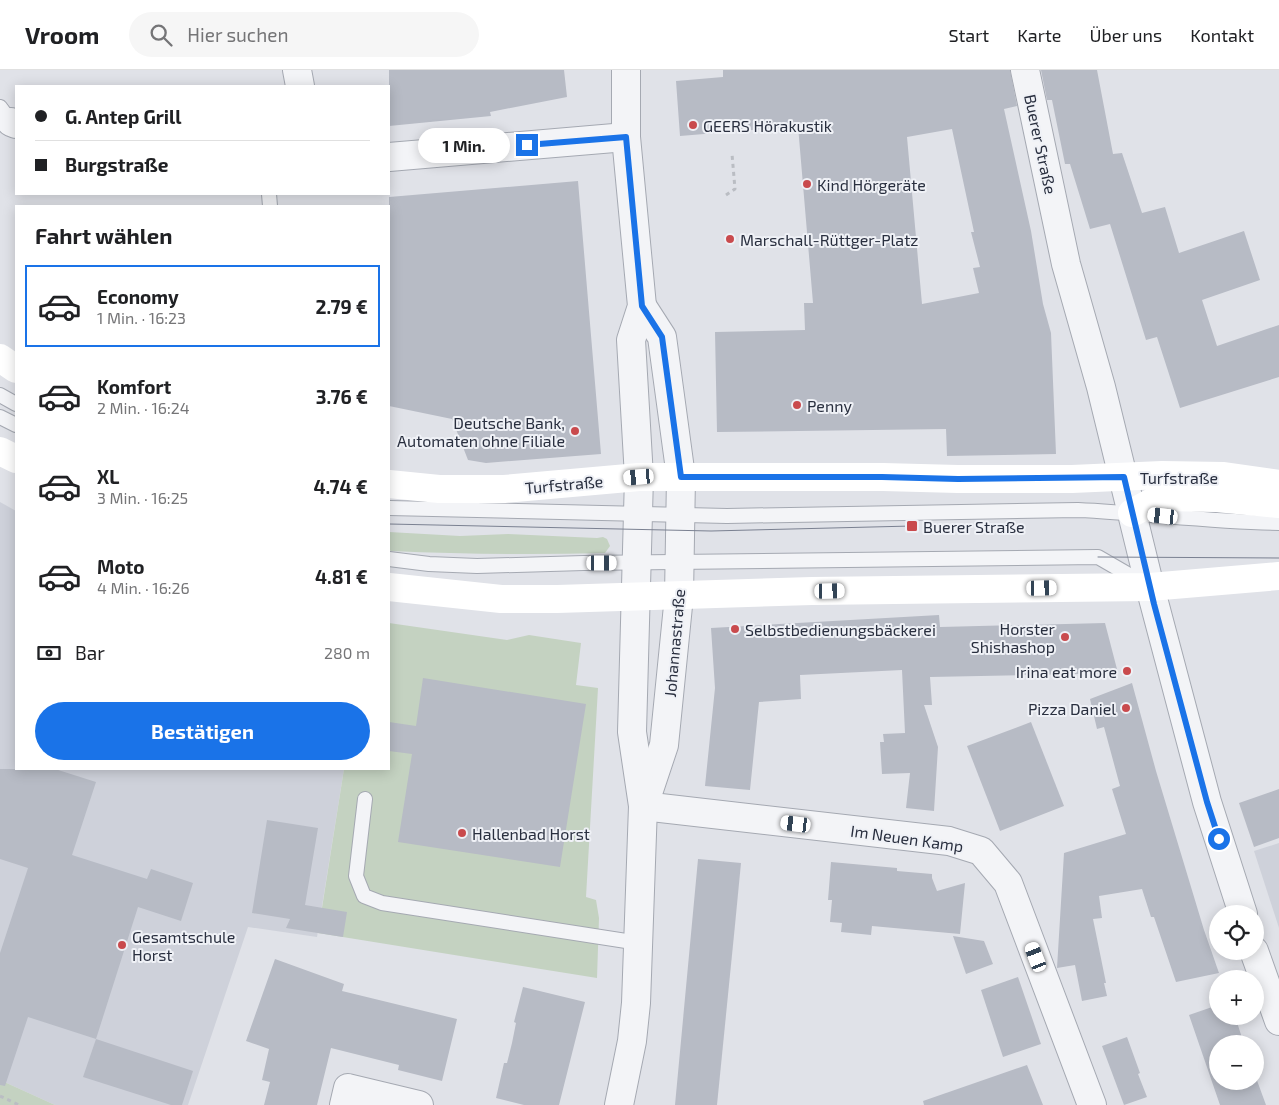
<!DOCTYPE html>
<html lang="de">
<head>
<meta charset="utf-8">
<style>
	body { margin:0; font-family:"Exo 2",sans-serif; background:#f6f6f6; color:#202124; height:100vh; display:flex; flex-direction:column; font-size:19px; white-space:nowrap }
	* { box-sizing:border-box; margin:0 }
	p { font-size:16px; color:#757577 }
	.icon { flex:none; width:28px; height:28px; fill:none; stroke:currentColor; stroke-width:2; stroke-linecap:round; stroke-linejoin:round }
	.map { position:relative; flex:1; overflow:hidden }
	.side { position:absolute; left:15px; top:135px; width:375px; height:565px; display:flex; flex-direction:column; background:#fff; border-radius:0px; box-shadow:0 2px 12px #0003 }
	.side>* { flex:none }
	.banner { position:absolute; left:15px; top:15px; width:375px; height:110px; border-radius:0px; box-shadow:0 2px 12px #0003; display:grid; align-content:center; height:110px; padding:0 20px; background:#fff }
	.fabs { position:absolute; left:1209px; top:835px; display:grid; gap:10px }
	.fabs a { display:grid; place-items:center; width:55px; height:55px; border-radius:50%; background:#fff; box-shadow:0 2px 12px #0003; font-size:25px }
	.end { position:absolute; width:22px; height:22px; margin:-11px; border:6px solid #1a73e8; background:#fff; box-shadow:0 0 0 2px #fff }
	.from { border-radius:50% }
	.bubble { position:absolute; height:35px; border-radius:18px; background:#fff; box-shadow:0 2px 12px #0003; font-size:16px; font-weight:700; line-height:35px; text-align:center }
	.car { position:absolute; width:15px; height:30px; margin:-15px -8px; border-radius:6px; box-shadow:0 0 4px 1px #0007; background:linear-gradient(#fff 24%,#345 0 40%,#fff 0 76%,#345 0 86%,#fff 0) }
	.banner b { display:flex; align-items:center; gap:18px; height:48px; font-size:19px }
	.banner b+b { border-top:1px solid #e0e0e0 }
	.banner i { width:12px; height:12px; background:#202124 }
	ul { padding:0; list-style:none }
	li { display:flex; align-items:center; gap:15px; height:82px; margin:0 10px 8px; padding:0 10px; border:2px solid transparent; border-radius:0px }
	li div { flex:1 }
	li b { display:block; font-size:19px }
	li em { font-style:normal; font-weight:700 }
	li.current { border-color:#1a73e8 }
	li>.icon { width:45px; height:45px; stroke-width:1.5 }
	h2 { padding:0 20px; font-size:22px; line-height:60px }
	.pay { display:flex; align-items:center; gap:12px; height:55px; padding:0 20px; font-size:19px }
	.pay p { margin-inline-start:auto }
	.cta { display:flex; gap:10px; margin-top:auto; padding:10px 20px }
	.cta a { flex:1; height:58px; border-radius:30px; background:#1a73e8; color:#fff; font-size:20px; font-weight:700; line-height:58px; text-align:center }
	header { display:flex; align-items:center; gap:30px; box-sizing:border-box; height:70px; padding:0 25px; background:#fff; border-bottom:1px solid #e0e0e0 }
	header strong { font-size:24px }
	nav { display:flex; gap:28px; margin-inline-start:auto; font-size:18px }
	.search { width:350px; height:45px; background:#f6f6f6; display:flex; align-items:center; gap:12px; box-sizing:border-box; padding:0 18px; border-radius:28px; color:#757577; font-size:19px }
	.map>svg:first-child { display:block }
	.built { fill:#ced1da }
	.green { fill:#c4d2c1 }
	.building { fill:#b7bbc5; fill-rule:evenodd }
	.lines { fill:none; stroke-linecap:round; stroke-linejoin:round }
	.service-casing { stroke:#a5a9b2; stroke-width:16 }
	.minor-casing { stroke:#a5a9b2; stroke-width:30 }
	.path { stroke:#babdc3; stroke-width:3; stroke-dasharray:4 4; stroke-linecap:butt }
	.service { stroke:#f3f4f7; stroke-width:14 }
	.minor { stroke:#f3f4f7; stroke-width:28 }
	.secondary { stroke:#fff; stroke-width:28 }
	.tram { stroke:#7a8091; stroke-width:1 }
	.route { stroke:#1a73e8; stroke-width:6 }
	.poi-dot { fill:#c94a4d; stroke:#eff1f6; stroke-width:2 }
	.labels { text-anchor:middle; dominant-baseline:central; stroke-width:4; stroke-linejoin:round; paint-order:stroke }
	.poi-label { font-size:16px; fill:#292f3f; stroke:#eff1f6; text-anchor:start }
	.street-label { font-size:16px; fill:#292f3f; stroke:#eff1f6 }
</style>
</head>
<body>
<header>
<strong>Vroom</strong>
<div class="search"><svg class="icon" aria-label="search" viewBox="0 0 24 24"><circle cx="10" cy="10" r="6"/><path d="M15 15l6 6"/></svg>Hier suchen</div>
<nav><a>Start</a><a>Karte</a><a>Über uns</a><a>Kontakt</a></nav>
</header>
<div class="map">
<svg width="1279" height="1035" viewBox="0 0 1279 1035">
	<rect width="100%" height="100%" fill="#e0e2e8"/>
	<g class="built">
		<path d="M0 432 16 441V699H344L317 867 248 857 188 1035H55L0 1010Z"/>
		<path d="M1279 773V858L1254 781Z"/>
	</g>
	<g class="green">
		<path d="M389 462 460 466 508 464 597 468 603 467 607 469 610 476 605 483C533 485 462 484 391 481L389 480Z"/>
		<path d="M389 553 507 570 529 565 581 573 576 615 598 618 586 827 596 830 599 848 597 908 318 863 344 699H389Z"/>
		<path d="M0 1010 55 1035H0Z"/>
	</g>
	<g class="building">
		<path d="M389 0H564L567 27 490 42 491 46 389 56Z"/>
		<path d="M723 0H1010L1017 36 1004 39 1031 161 1043 234 1051 263 1056 384 947 386 946 359 717 362 715 262 805 260 804 233H813L798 56 680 66 676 11 723 7ZM952 59 974 162H971L980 197 973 198 979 223 922 234 907 67Z"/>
		<path d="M1041 0H1097L1113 84 1122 83 1142 143 1165 137 1179 183 1244 161 1260 210 1202 230 1217 276 1279 255V307L1180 338 1157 267 1146 270 1110 154 1090 159 1070 94H1065L1052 30H1047Z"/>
		<path d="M578 111 601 384 486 393 468 390 452 349 389 336V127Z"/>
		<path d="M939 545 940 557 1105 553 1118 603 930 607 932 635H924L938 677 934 741 906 738 910 703 882 704 880 672H884L883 664 905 663 902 600 800 605 801 629 759 632 750 720 705 716 715 618 711 558Z"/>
		<path d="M423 608 586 634 560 797 398 772 412 684 389 681V652L416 656Z"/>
		<path d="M1132 613 1156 701 1204 860 1219 903 1176 912 1154 847H1151L1142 819 1099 826 1102 848 1093 849 1106 913H1104L1107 926 1082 931 1075 895 1057 898 1064 783 1126 764 1112 719 1120 716 1104 657 1097 659 1090 629Z"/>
		<path d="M1031 652 1064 736 1000 761 967 676Z"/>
		<path d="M0 699H55L96 712 72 785 147 809 151 799 193 813 181 851 138 837 96 969 28 947 5 1016 0 1015V883L28 798 0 789Z"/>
		<path d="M1279 719V768L1254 777 1239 733Z"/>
		<path d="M267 750 318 758 305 835 347 842 343 867 286 858 290 849 252 843Z"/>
		<path d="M698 789 741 793 735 855 717 1035H675Z"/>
		<path d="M831 792 897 798V801L932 804V808L937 821 965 813 960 864 872 856 871 865 841 862 842 853 830 852 832 830H828Z"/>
		<path d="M953 866 984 871 993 894 966 904Z"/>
		<path d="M275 889 344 914 342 921 457 949 442 1011 398 1000 399 995 331 978 317 1035H264L270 1012 262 1010 269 979 246 971Z"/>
		<path d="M1018 907 1041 974 1003 987 981 920Z"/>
		<path d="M523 917 585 932 559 1035H524L496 1028 504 993H507L512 973 516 953 514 952Z"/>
		<path d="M1218 935V946H1235L1244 974H1218V1011H1255V1005L1266 1035H1220L1189 945Z"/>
		<path d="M1127 967 1140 1003 1138 1004 1147 1027 1124 1035 1102 976Z"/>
		<path d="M96 969 193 1001 182 1035H171L83 1007Z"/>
		<path d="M1027 995 1043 1035H924L923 1031Z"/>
	</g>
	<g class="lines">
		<defs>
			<g id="service">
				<path d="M0 37 11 52"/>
				<path d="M269 124 270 136"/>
				<path d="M0 325 16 334"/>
				<path d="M0 347 16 355"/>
				<path d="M389 438 727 446 1078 440C1145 443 1212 452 1279 453"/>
				<path d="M389 489 429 494 477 496 584 493 1098 487 1143 513"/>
				<path d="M365 729 356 806 364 826 382 833 639 873"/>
			</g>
			<g id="minor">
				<path d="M297 0 300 16"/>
				<path d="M1025 0 1066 194 1101 317 1150 517 1207 732 1243 844"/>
				<path d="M11 52 16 54"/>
				<path d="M389 87 626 67"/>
				<path d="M642 236 662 267 681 407 679 526 664 675 645 732"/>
				<path d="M643 736 949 771 981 781 1008 813 1092 1035"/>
				<path d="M1254 881 1279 951"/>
				<path d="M344 1035 348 1018 419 1035"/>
				<path d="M619 1035 632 971 636 933 643 736 632 662 639 407 631 270 642 236 626 67V0"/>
			</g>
		</defs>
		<use href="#service" class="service-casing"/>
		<use href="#minor" class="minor-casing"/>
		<g class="path">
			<path d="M726 125 735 119 732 84"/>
			<path d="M0 1026 19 1035"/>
		</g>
		<use href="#service" class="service"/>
		<use href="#minor" class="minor"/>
		<g class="secondary">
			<path d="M0 288 16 299"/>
			<path d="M0 381 16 389"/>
			<path d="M389 414 439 419H504L639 407H883L958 409H1072L1162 405 1224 406 1279 414"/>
			<path d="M1132 443 1161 427 1217 428 1279 434"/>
			<path d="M389 517 501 529H557L812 521 1150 517 1279 506"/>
		</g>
		<g class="tram">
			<path d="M389 454 711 461 912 456"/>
			<path d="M1098 487 1279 488"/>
		</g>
	</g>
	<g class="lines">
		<path class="route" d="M527 75 626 67 642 236 662 267 681 407H882L958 409 1124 407 1154 534 1207 732 1219 769"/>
	</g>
	<g class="poi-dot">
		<circle cx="693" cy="55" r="5"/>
		<circle cx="807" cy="114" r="5"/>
		<circle cx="730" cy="169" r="5"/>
		<circle cx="797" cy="335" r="5"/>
		<circle cx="575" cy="361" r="5"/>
		<rect x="906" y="450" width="12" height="12" rx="2.5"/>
		<circle cx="735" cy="559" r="5"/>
		<circle cx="1065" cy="567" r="5"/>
		<circle cx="1127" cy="601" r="5"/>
		<circle cx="1126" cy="638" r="5"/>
		<circle cx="462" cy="763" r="5"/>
		<circle cx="122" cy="875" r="5"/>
	</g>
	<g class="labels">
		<g class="poi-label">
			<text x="703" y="55">GEERS Hörakustik</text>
			<text x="817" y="114">Kind Hörgeräte</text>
			<text x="740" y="169">Marschall-Rüttger-Platz</text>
			<text x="807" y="335">Penny</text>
			<text x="565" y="352" text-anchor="end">Deutsche Bank,<tspan x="565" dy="18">Automaten ohne Filiale</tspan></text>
			<text x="923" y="456">Buerer Straße</text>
			<text x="1055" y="558" text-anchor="end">Horster<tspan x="1055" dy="18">Shishashop</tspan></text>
			<text x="745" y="559">Selbstbedienungsbäckerei</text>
			<text x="1117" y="601" text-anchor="end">Irina eat more</text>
			<text x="1116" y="638" text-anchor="end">Pizza Daniel</text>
			<text x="472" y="763">Hallenbad Horst</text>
			<text x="132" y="866">Gesamtschule<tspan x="132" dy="18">Horst</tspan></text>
		</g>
		<g class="street-label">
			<text transform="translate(1041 74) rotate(78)">Buerer Straße</text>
			<text x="1179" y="407">Turfstraße</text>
			<text transform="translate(564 414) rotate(-5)">Turfstraße</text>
			<text transform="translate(674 573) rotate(-85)">Johannastraße</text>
			<text transform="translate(907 768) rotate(8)">Im Neuen Kamp</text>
		</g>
	</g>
</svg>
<div class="fabs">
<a><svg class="icon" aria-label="locate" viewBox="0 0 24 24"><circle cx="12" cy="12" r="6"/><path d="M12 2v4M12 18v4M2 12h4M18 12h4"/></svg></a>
<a>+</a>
<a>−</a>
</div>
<i class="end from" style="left:1219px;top:769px"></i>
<i class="end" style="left:527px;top:75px"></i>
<div class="bubble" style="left:418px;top:58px;width:92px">1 Min.</div>
<i class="car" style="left:639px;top:407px;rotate:265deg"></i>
<i class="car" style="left:1163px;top:446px;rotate:276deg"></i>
<i class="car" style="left:602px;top:493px;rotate:90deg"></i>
<i class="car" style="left:1042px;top:518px;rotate:89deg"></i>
<i class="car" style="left:830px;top:521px;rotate:89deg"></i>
<i class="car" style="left:796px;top:754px;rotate:277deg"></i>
<i class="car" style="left:1036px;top:887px;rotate:339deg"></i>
<div class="banner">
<b><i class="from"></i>G. Antep Grill</b>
<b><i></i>Burgstraße</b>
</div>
<section class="side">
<h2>Fahrt wählen</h2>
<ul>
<li class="current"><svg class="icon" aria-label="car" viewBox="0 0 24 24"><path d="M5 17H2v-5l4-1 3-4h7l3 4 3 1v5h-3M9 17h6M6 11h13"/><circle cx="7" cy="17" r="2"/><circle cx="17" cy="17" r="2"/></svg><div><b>Economy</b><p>1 Min. · 16:23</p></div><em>2.79 €</em></li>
<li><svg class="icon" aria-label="car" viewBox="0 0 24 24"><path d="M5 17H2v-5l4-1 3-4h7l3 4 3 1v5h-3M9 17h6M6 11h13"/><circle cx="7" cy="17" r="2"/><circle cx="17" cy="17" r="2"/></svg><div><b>Komfort</b><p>2 Min. · 16:24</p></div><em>3.76 €</em></li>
<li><svg class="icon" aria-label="car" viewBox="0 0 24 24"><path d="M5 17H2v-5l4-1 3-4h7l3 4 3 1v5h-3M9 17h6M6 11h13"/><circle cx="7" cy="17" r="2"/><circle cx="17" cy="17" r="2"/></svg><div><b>XL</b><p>3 Min. · 16:25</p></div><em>4.74 €</em></li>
<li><svg class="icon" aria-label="car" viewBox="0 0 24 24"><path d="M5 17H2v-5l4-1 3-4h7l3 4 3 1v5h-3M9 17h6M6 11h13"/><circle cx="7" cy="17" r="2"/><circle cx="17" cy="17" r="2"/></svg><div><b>Moto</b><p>4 Min. · 16:26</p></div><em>4.81 €</em></li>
</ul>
<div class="pay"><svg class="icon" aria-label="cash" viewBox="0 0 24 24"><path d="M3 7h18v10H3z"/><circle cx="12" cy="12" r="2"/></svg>Bar<p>280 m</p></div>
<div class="cta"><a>Bestätigen</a></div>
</section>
</div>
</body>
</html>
